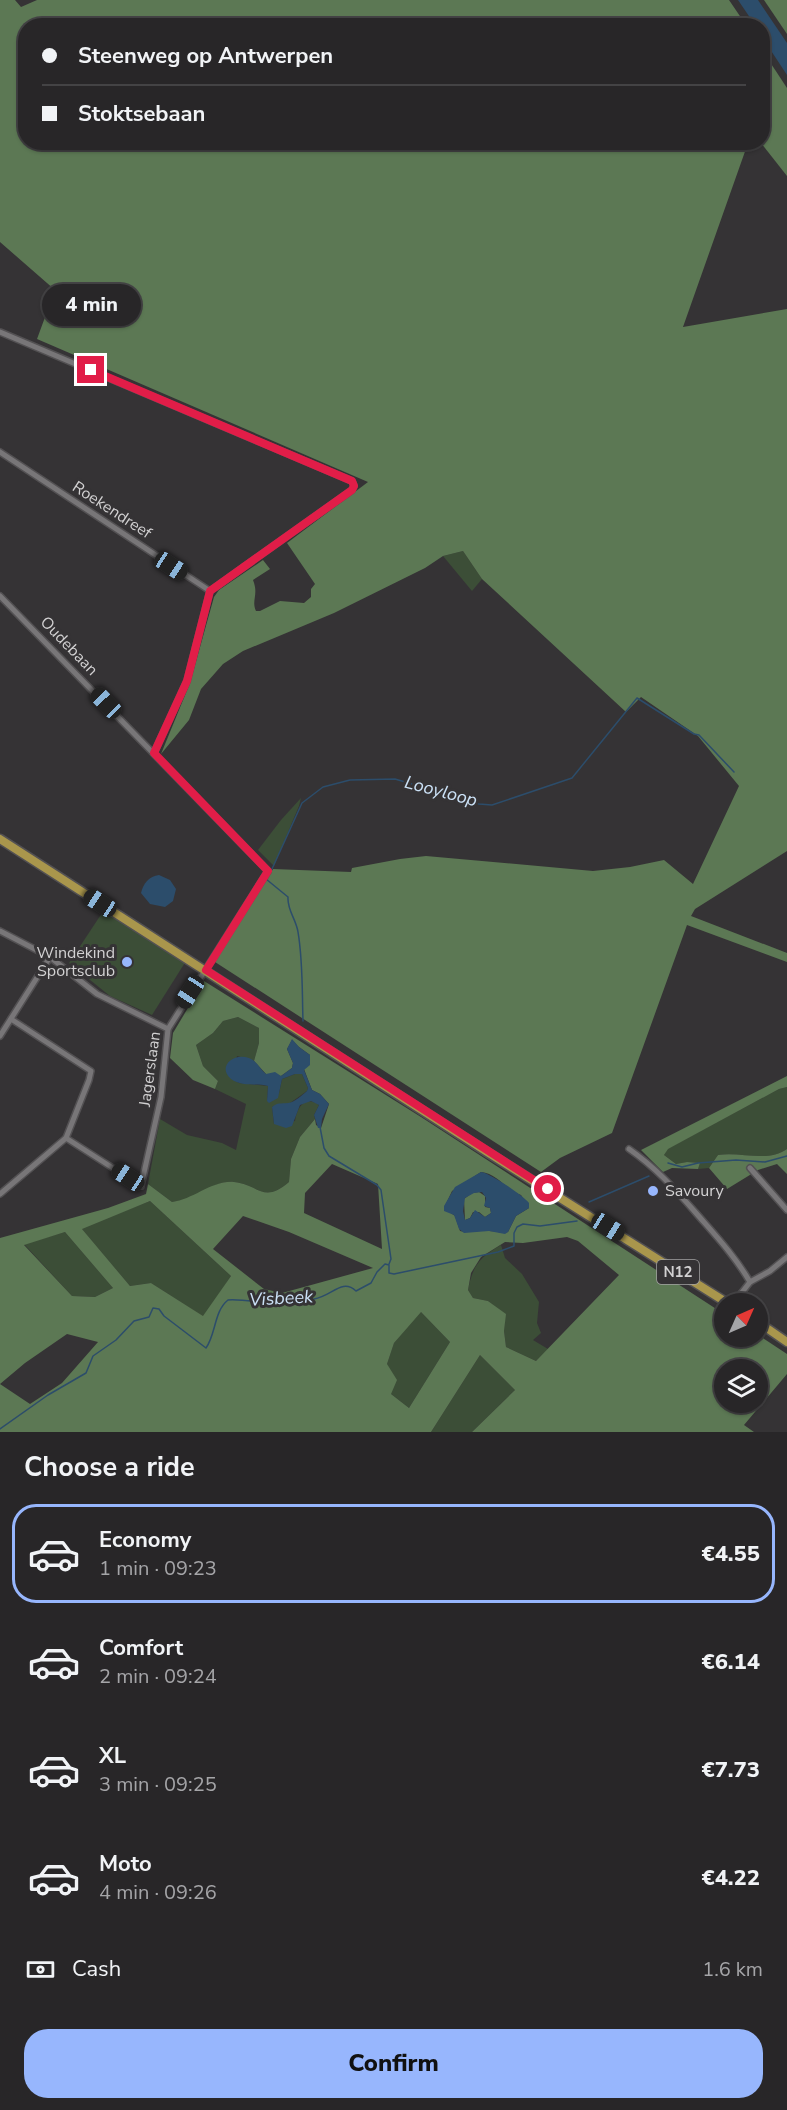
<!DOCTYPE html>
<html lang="en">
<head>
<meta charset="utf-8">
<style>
	body { margin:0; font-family:"Nunito Sans",sans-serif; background:#302e30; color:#f1f3f6; height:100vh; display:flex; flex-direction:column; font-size:22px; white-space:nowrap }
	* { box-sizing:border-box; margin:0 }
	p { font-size:20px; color:#a5a5a8 }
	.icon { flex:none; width:33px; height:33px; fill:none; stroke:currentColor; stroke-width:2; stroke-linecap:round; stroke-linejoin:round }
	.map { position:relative; height:1432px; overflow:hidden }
	.drawer { display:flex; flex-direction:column; background:#282628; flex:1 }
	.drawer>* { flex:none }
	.guide { position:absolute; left:18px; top:18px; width:752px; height:132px; border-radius:24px; box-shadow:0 2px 4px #0004,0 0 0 2px #444345; display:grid; align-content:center; height:132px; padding:0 24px; background:#282628 }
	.needle { width:39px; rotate:45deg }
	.tools { position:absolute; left:714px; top:1293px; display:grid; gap:12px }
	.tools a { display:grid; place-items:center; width:54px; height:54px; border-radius:50%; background:#282628; box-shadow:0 2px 4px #0004,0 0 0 2px #444345; font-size:30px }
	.end { position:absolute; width:27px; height:27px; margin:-14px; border:8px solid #e11d48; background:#fff; box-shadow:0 0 0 3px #fff }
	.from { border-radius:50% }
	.bubble { position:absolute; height:42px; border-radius:21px; background:#282628; box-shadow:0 2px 4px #0004,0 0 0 2px #444345; font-size:20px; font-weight:800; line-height:42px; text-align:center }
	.car { position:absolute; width:18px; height:36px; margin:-18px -9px; border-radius:8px; box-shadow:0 0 4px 2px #0007; background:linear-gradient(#222 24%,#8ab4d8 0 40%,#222 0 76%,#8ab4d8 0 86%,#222 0) }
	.guide b { display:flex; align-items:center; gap:21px; height:57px; font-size:22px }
	.guide b+b { border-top:2px solid #444345 }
	.guide i { width:15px; height:15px; background:#f1f3f6 }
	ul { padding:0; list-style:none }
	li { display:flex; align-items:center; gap:18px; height:99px; margin:0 12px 9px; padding:0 12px; border:3px solid transparent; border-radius:24px }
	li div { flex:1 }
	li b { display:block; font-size:22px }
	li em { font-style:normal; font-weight:800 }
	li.active { border-color:#97b6fd }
	li>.icon { width:54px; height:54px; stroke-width:1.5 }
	h2 { padding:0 24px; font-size:27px; line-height:72px }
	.pay { display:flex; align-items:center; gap:15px; height:66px; padding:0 24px; font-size:22px }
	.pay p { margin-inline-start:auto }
	.primary-button { display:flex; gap:12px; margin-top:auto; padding:12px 24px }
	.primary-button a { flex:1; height:69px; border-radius:24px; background:#97b6fd; color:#111; font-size:24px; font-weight:800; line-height:69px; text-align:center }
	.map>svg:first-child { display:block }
	.green { fill:#3c4e37 }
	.forest { fill:#5c7854; fill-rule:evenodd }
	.water { fill:#2c4d6b; fill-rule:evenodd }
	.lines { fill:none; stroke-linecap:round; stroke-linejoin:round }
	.stream { stroke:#2c4d6b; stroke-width:1.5 }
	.street-casing { stroke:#535153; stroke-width:8 }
	.primary-casing { stroke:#535153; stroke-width:11 }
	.street { stroke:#787678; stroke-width:5 }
	.primary { stroke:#a9964c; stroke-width:8 }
	.route { stroke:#e11d48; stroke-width:8 }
	.poi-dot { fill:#97b6fd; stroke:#353335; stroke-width:2 }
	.labels { text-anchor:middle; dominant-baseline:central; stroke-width:6; stroke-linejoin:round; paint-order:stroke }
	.shield { fill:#353335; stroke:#a3a2a3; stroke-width:1.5 }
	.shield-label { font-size:15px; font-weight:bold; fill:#d2d1d2 }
	.street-label { font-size:16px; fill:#d2d1d2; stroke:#353335 }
	.poi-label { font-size:16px; fill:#d2d1d2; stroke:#353335; text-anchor:end }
	.water-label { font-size:18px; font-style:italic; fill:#cbe1f6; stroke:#353335 }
</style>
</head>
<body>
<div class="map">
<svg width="787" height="1432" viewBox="0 0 787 1432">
	<rect width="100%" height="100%" fill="#353335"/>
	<g class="green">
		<path d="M463 551 482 579 472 591 443 556Z"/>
		<path d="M301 798 299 806 274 866 258 850 281 820Z"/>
		<path d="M104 910 186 961 152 1015 110 996 69 963Z"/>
		<path d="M238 1017 259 1028V1043L254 1061 237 1056 232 1079 239 1083 268 1086 267 1101 279 1093 282 1079 295 1074H302L308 1088 307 1091 290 1103 272 1107 274 1124 295 1121C297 1107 305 1095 319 1105L314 1115 315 1119 300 1137 291 1159 289 1182C263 1204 260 1185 234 1182 216 1180 202 1195 186 1200 182 1201 176 1201 172 1202L148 1184 160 1119 187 1135 222 1143 236 1150 246 1104 215 1089 218 1081 203 1066 196 1045 213 1033 223 1021Z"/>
		<path d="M787 1087V1149C768 1163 740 1151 718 1155L709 1168 698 1169 700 1163 687 1162 676 1164 664 1155 667 1149 779 1089Z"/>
		<path d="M150 1201 231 1276 204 1317 151 1283 130 1286 81 1228Z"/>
		<path d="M65 1232 113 1288 95 1297 72 1296 24 1244Z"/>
		<path d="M501 1245 505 1258 522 1274 539 1302 537 1323 541 1333 533 1340 548 1349 536 1361 506 1347 504 1331 505 1314 488 1301 473 1298 468 1290C473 1265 479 1258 501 1245Z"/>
		<path d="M420 1311 450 1342 409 1408 391 1394 387 1364 394 1343Z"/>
		<path d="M480 1355 515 1390 472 1432H431Z"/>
	</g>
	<g class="forest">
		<path d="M0 0H15L21 7 37 0H729L746 25 26 26V142L748 143 683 327 787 309V851L695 909 691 916 787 953V962L687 925 612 1133 560 1158 541 1172 215 962 273 869 351 872 352 868 400 859 426 856 593 871 630 867 664 860 693 884 739 786 698 736 641 697 626 712 482 579 463 551 443 556 425 568 334 613 243 651 223 664 201 689 189 720 161 754 190 683 214 597 219 590 263 560 270 569 253 580C259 595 251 600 256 611H260L280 601 304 603 311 597V589L315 584 287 543 368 482 37 339 55 290 0 242Z"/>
		<path d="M764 0H787V34Z"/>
		<path d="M762 50 787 88V176L761 143Z"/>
		<path d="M204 981 421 1117 724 1314V1336H758V1335L787 1354V1374L744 1425 754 1432H472L515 1390 480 1355 431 1432H0V1238L108 1208 146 1194 148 1184 172 1202C193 1200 212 1180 234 1182 260 1185 263 1204 289 1182L291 1159 300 1137 315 1119 316 1125 321 1128 329 1104 320 1094 312 1090 304 1069 310 1055 299 1047 292 1040 287 1049 293 1063 292 1068 281 1076 266 1074 254 1061 259 1043V1028L238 1017 223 1021 213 1033 196 1045 203 1066 218 1081 215 1089 193 1080 170 1058 173 1033ZM332 1164 378 1184 382 1249 304 1213 305 1193ZM481 1172C497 1173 507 1191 521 1195L529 1208 516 1216 508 1232C501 1234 497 1231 489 1231 479 1229 470 1234 460 1231L455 1216 444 1208 452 1191ZM150 1201 231 1276 203 1316 151 1283 130 1286 82 1229ZM243 1216 289 1232 373 1268 282 1293 264 1289 213 1249ZM65 1232 113 1288 95 1297 72 1296 24 1245ZM567 1237 578 1241 619 1275 536 1361 506 1347 504 1331 506 1314 488 1301 473 1298 468 1290 471 1273 481 1257 505 1242 523 1243ZM421 1312 450 1342 409 1408 391 1394 397 1380 387 1364 394 1343ZM67 1334 98 1342 62 1383 30 1404 0 1384 25 1363ZM724 1370H758V1402H724Z"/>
		<path d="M787 1076V1087L779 1089 668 1149 664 1155 676 1164 687 1162 700 1163 698 1169 672 1168 663 1172 641 1150Z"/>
		<path d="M787 1149V1174L777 1164 758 1170 727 1189 709 1168 718 1155C740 1151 768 1163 787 1149Z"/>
		<path d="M479 1192 485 1196V1207L490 1208 491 1213 485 1217 479 1212H473L470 1218 465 1220 464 1199 472 1193Z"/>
	</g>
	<g class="water">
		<path d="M738 0H758L787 43V75L762 37V26L755 25Z"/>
		<path d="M159 875 170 880 176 889 173 901 165 907 150 904 141 893C143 884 149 876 159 875Z"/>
		<path d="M292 1039 299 1047 310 1055V1065L304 1070 312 1090 320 1094 329 1104 322 1119 321 1128H318L314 1115 319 1105 311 1101 300 1105 292 1126 286 1128 274 1124 272 1107C278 1102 280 1104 288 1103 295 1102 301 1096 307 1091L308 1088 302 1074H295L282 1079 278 1098 269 1103 267 1101 268 1086C257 1083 241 1087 231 1079 217 1067 233 1052 249 1058 257 1061 260 1069 266 1074L275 1072 281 1076 292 1068 293 1063 287 1049Z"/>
		<path d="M481 1172C490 1173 524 1196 529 1203V1208L516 1216 508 1232 505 1234 489 1231 464 1233 459 1229 454 1215 444 1211V1206L455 1187ZM482 1192 486 1198 484 1206 490 1208 491 1213 485 1217 475 1210 470 1218 465 1220 463 1211 465 1198 474 1193Z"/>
	</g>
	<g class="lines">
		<g class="stream">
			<path d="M272 869 302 803 323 787 350 780 395 779 479 804 492 805 572 778 637 698 694 734 699 735 734 772"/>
			<path d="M266 879 288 897C287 910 296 919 298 932 303 961 302 991 303 1021"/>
			<path d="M320 1127 324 1148 329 1156 377 1185 381 1190 391 1259 389 1264"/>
			<path d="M668 1163 682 1167 698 1163 736 1160 765 1162 787 1156"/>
			<path d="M589 1202 649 1176"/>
			<path d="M0 1429 48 1395 86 1373 93 1356 116 1340 134 1321 149 1317 153 1308 159 1309 164 1316 206 1348C216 1334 214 1311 228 1300 236 1299 244 1301 252 1301 273 1302 293 1302 314 1299 332 1296 342 1278 356 1291L371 1283 377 1272 385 1264 389 1265V1273L394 1274 498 1252 514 1246V1233L517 1227 523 1224 540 1226 577 1221"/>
		</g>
		<defs>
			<g id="street">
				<path d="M0 332 352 481 354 486 352 490 210 591"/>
				<path d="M0 452 210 591"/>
				<path d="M0 596 268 871 168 1029 161 1097 141 1186 66 1138 0 1194"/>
				<path d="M154 753 187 681 210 591"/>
				<path d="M0 931 50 957 97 994 168 1029"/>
				<path d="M11 1019 91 1071 89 1080 66 1138"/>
				<path d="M0 1036 50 957"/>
				<path d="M629 1149C655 1167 675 1189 696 1213 715 1235 735 1256 750 1282"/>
				<path d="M750 1168 787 1210"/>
				<path d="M733 1304 750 1282 770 1271 787 1257"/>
			</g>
			<g id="primary">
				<path d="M0 839 487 1152 729 1304"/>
				<path d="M758 1322 787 1342"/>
			</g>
		</defs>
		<use href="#street" class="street-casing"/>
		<use href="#primary" class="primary-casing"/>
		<use href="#street" class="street"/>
		<use href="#primary" class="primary"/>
	</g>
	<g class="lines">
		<path class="route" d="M91 370 352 481 354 486 352 490 210 591 187 681 154 753 268 871 206 970 548 1189"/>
	</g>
	<g class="poi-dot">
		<circle cx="127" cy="962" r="6"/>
		<circle cx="653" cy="1191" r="6"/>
	</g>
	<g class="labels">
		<rect class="shield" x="657" y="1260" width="42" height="24" rx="4.5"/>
		<g class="shield-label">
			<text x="678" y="1272">N12</text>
		</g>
		<g class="street-label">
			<text transform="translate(112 510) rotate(33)">Roekendreef</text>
			<text transform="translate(69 646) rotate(46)">Oudebaan</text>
			<text transform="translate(150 1069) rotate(-82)">Jagerslaan</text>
		</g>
		<g class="poi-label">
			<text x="115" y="953">Windekind<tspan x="115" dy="18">Sportsclub</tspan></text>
			<text x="665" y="1191" text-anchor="start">Savoury</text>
		</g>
		<g class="water-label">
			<text transform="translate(441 791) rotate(15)">Looyloop</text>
			<text transform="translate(281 1298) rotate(-3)">Visbeek</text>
		</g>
	</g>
</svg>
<div class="tools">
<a><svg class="needle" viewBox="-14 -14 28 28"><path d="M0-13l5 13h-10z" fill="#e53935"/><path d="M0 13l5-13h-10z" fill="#a5a5a8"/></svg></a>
<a><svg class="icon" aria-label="layers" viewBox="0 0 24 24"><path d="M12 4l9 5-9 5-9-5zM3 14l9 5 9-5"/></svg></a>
</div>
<i class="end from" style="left:548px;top:1189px"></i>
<i class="end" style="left:91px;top:370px"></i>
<div class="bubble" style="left:42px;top:284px;width:99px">4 min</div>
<i class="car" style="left:171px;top:566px;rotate:123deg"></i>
<i class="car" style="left:106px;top:703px;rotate:316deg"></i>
<i class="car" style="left:100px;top:903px;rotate:303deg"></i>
<i class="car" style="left:190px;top:992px;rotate:213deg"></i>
<i class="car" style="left:128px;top:1177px;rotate:303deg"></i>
<i class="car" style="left:608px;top:1227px;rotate:122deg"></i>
<div class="guide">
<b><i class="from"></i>Steenweg op Antwerpen</b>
<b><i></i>Stoktsebaan</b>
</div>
</div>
<section class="drawer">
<h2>Choose a ride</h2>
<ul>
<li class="active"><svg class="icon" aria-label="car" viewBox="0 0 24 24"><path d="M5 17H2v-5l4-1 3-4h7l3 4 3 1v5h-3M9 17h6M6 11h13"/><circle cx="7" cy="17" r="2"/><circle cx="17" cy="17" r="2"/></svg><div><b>Economy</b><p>1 min · 09:23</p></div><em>€4.55</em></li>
<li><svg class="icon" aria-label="car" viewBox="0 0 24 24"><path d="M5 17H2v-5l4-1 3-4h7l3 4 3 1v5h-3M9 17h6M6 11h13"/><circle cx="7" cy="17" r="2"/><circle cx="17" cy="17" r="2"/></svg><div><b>Comfort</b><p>2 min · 09:24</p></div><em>€6.14</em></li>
<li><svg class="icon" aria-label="car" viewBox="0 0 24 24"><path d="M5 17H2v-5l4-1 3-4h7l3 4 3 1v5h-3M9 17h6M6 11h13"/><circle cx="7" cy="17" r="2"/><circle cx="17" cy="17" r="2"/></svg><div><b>XL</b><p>3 min · 09:25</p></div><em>€7.73</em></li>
<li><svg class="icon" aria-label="car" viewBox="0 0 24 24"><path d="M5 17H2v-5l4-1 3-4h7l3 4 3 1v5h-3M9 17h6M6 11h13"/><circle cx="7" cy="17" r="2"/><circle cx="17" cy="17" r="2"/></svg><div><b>Moto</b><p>4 min · 09:26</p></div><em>€4.22</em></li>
</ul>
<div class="pay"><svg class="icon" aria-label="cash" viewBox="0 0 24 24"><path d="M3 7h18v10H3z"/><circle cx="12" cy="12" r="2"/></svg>Cash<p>1.6 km</p></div>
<div class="primary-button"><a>Confirm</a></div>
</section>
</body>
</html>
